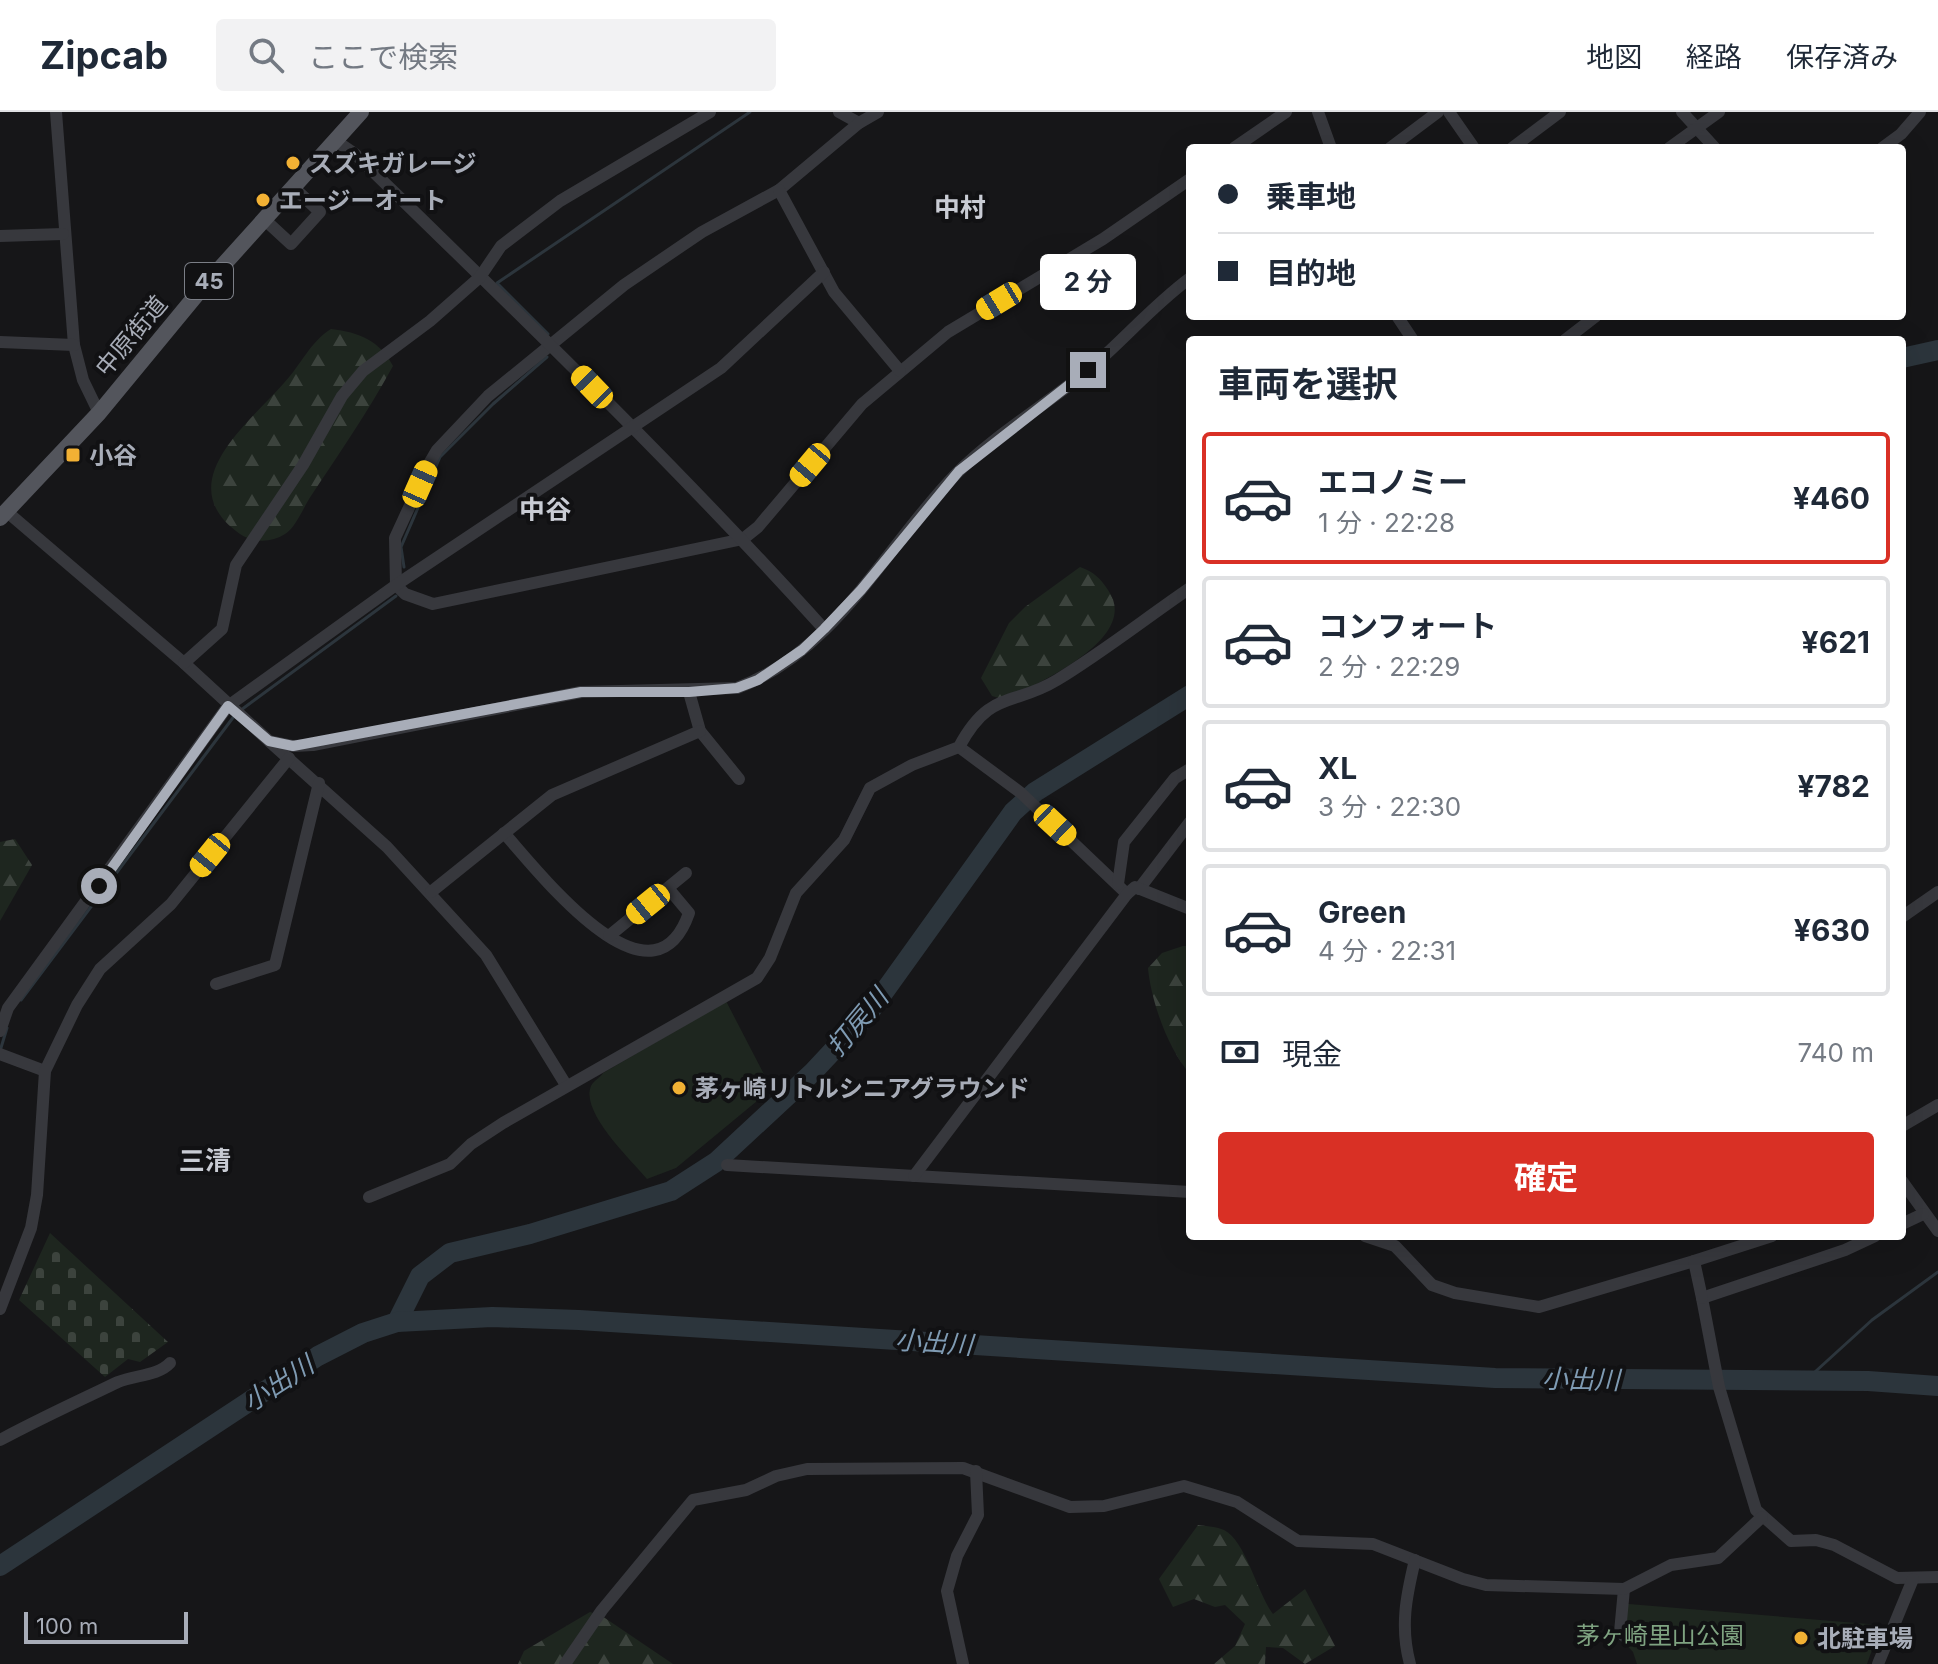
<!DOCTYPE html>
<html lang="ja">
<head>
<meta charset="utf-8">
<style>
	body { margin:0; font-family:Inter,"Noto Sans JP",sans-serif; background:#f2f2f3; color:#1f2937; height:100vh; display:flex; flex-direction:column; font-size:30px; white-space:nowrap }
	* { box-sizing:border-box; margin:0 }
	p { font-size:26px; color:#747a83 }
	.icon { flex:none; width:44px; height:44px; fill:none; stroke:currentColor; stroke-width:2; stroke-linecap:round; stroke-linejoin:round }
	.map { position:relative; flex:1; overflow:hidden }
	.side { position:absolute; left:1186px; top:224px; width:720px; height:904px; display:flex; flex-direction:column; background:#fff; border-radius:8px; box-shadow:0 8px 32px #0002 }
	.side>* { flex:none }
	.guide { position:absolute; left:1186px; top:32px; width:720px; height:176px; border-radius:8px; box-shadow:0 8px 32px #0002; display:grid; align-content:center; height:176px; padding:0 32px; background:#fff }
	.scale { position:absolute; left:24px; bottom:20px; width:164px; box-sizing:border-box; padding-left:8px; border:4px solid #a8adb8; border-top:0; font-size:22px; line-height:28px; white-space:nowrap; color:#a8adb8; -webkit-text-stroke:6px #111113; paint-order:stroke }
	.end { position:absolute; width:36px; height:36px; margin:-18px; border:10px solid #a8adb8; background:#111; box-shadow:0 0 0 4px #111 }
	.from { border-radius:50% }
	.bubble { position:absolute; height:56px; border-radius:8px; background:#fff; box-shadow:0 8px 32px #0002; font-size:26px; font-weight:700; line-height:56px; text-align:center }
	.car { position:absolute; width:24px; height:48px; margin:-24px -12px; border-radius:10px; box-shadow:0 0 6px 2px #0007; background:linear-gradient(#f5c518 24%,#345 0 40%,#f5c518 0 76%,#345 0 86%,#f5c518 0) }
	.guide b { display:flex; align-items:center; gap:28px; height:76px; font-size:30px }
	.guide b+b { border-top:2px solid #e0e1e3 }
	.guide i { width:20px; height:20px; background:#1f2937 }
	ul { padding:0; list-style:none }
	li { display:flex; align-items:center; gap:24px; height:132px; margin:0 16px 12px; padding:0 16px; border:4px solid #e0e1e3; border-radius:8px }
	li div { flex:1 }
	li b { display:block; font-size:30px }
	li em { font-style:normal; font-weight:700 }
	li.current { border-color:#d93025 }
	li>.icon { width:72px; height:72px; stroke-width:1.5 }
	h2 { padding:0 32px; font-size:36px; line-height:96px }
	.pay { display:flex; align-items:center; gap:20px; height:88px; padding:0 32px; font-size:30px }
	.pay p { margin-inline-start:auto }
	.action { display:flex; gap:16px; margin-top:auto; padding:16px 32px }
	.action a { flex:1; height:92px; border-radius:8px; background:#d93025; color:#fff; font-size:32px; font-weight:700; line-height:92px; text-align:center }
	header { display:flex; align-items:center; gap:48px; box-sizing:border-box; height:112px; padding:0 40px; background:#fff; border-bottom:2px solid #e0e1e3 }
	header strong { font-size:38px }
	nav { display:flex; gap:44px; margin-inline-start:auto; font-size:28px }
	.search { width:560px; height:72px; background:#f2f2f3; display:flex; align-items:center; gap:20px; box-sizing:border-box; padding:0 28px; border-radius:8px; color:#747a83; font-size:30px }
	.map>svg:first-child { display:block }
	.green { fill:#1e261f }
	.forest { fill:url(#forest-firs) }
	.cemetery { fill:url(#cemetery-stones) }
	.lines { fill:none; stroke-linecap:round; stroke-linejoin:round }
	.stream { stroke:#2c353c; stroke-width:3 }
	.river { stroke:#2c353c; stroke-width:20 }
	.minor { stroke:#37383d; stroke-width:12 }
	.major { stroke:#53555c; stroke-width:16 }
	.route { stroke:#a8adb8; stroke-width:10 }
	.poi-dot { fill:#f2b134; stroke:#111113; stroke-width:3 }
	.labels { text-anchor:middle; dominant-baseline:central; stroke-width:8; stroke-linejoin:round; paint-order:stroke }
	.shield { fill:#111113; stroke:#7b7e86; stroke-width:2 }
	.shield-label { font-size:22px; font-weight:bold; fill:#a8adb8 }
	.poi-label { font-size:24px; font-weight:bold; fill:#a8adb8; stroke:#111113; text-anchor:start }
	.street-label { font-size:24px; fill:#a8adb8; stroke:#111113 }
	.park-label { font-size:24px; fill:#7fa381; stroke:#111113 }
	.neighbourhood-label { font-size:26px; font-weight:bold; fill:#c9ccd4; stroke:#111113 }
	.water-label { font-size:26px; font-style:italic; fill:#7f9bb3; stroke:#111113 }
</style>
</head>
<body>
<header>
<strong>Zipcab</strong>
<div class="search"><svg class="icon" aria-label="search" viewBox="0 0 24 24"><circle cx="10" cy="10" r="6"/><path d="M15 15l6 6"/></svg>ここで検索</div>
<nav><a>地図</a><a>経路</a><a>保存済み</a></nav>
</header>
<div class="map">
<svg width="1938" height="1552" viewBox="0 0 1938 1552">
	<defs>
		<pattern id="forest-firs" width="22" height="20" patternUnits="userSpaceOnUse" patternTransform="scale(2)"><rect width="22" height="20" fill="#1e261f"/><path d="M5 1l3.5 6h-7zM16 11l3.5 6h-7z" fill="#3c433d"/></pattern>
		<pattern id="cemetery-stones" width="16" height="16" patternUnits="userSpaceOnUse" patternTransform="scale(2)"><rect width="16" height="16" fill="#1e261f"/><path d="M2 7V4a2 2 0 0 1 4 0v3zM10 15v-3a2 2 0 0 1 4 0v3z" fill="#3c433d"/></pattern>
	</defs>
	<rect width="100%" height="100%" fill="#161618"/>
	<g class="green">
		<path d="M726 889 766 966 769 979 676 1056 647 1067C631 1048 580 1000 591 974 593 969 601 965 603 961Z"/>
		<path d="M1617 1491 1881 1513 1867 1552H1637L1633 1540 1616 1522Z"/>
	</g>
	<g class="forest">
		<path d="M331 217C359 220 380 229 393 254 368 300 338 343 309 387 303 397 295 416 285 422 271 431 253 431 240 422 169 372 247 313 284 271 301 253 310 230 331 217Z"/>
		<path d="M1080 455C1094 460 1100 466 1108 478 1142 526 1038 571 1005 588L992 584 981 566 1009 511 1025 495Z"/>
		<path d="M15 727 32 753 0 809V730Z"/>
		<path d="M1183 834H1190V962C1168 937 1151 889 1148 856L1162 841Z"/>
		<path d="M1198 1413C1206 1414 1217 1415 1224 1418 1246 1429 1257 1481 1273 1502L1305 1477 1335 1534 1305 1552 1283 1536 1266 1535 1265 1552H1214L1235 1534 1245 1512 1225 1493 1215 1495 1194 1487 1173 1495 1159 1467Z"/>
		<path d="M590 1500 602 1504 673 1552H518L524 1539Z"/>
	</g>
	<path class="cemetery" d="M50 1121 168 1230 140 1250 128 1247 105 1265 19 1188Z"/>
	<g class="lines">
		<g class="stream">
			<path d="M548 222 497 171 750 0"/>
			<path d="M404 455 401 435 440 345 493 292 547 245"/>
			<path d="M241 598 396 484"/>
			<path d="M21 888 235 603"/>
			<path d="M0 939 7 916"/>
			<path d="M1805 1269 1872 1208 1938 1160"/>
		</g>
		<g class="river">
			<path d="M1902 246 1938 238"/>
			<path d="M397 1210 420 1164 450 1141 530 1122 671 1079 716 1050 813 960 871 898 1013 700 1035 680 1190 583"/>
			<path d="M0 1454 318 1244 363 1221 397 1210 492 1205 579 1208 1495 1266 1868 1269 1938 1274"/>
		</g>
		<g class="minor">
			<path d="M56 0 74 233 83 268 99 301"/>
			<path d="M839 0 859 11"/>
			<path d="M878 0 859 11 779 78 702 120 624 173 488 284 437 338 430 350 395 426 396 473 405 482 433 492 743 427 758 415 862 292 948 220 1103 127 1190 67"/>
			<path d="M1318 0 1331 36"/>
			<path d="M1449 0 1474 36"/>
			<path d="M1682 0 1715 36"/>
			<path d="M336 29 355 42C514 197 675 352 824 517"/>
			<path d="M1234 36 1286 0"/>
			<path d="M1390 36 1438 0"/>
			<path d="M1512 36 1560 0"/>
			<path d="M1669 36 1719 0"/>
			<path d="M1882 36 1901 22 1920 0"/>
			<path d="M779 78 834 180 900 259"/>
			<path d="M265 108 291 132 320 100 294 76"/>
			<path d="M0 124 63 122"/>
			<path d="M1397 204 1413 228"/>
			<path d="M1565 228 1596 204"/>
			<path d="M0 230 74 233"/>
			<path d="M6 399 184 551 269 629 293 634 313 633 581 580 737 576C837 539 886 433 957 361 995 323 1044 294 1086 260 1122 230 1152 194 1190 166"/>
			<path d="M184 551 222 517 236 453 303 353 342 284 363 259 430 209 480 165 501 134 560 89 710 0"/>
			<path d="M689 580 700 619 739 667"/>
			<path d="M270 630 387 735 486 843 566 973"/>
			<path d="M959 635 1021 681 1127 782"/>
			<path d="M504 721C539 760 652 907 689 801L668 776"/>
			<path d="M1118 772 1124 730 1175 666 1190 657"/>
			<path d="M1139 777 1190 710"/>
			<path d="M431 780 552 683 700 619"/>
			<path d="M1902 805 1938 780"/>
			<path d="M609 824 686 761"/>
			<path d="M216 872 275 853 319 671"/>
			<path d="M0 919 8 896 228 594 396 473 721 256 824 160"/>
			<path d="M0 942 45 959"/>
			<path d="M1902 1014 1938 993"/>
			<path d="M727 1053 1190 1080"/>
			<path d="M914 1064 1127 782 1135 775 1190 797"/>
			<path d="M1902 1069 1938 1119"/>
			<path d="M369 1085 450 1052 471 1032 503 1011 757 866 770 846 796 781 844 728 870 676 912 653 959 635C990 577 1013 595 1057 568 1103 540 1146 506 1190 476"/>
			<path d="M1902 1112 1923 1102"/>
			<path d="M1365 1124 1395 1134 1432 1173 1455 1181 1539 1195 1694 1149"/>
			<path d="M1875 1124 1845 1138 1702 1186 1719 1275 1756 1398 1791 1429 1816 1428 1834 1433 1897 1466 1938 1465"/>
			<path d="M1702 1186 1694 1149 1772 1124"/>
			<path d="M0 1197 31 1116 37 1083 45 959 77 893 100 857 171 792 289 646"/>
			<path d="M0 1328C39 1307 78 1289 118 1270 135 1263 158 1264 170 1251"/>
			<path d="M1624 1524 1620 1520 1624 1477"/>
			<path d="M565 1552 602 1498 693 1388 746 1378 776 1364 807 1357 963 1356 1070 1395 1104 1394 1184 1374 1237 1390 1298 1429 1373 1432 1463 1467 1486 1473 1624 1477 1671 1453 1718 1446 1762 1405"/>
			<path d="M963 1552 947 1479 957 1444 978 1403 976 1359"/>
			<path d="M1410 1552C1400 1515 1406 1485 1415 1448"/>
			<path d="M1878 1552 1913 1467"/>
		</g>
		<path class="major" d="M0 406 99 301 198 181 361 0"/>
	</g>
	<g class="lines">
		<path class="route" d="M99 774 228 594 269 629 293 634 581 580H689L737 576 758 568 802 538 824 517 861 478 959 359 1088 258"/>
	</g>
	<g class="poi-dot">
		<circle cx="293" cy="51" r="8"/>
		<circle cx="263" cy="88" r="8"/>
		<rect x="65" y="335" width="16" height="16" rx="4"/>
		<circle cx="679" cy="976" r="8"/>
		<circle cx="1801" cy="1526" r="8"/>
	</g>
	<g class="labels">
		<rect class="shield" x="185" y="151" width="48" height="36" rx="6"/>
		<g class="shield-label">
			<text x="209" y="169">45</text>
		</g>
		<g class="poi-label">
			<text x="309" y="51">スズキガレージ</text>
			<text x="279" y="88">エージーオート</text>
			<text x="89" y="343">小谷</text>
			<text x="695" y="976">茅ヶ崎リトルシニアグラウンド</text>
			<text x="1817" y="1526">北駐車場</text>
		</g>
		<g class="street-label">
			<text transform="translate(131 224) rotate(-50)">中原街道</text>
		</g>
		<g class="park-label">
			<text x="1660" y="1523">茅ヶ崎里山公園</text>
		</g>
		<g class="neighbourhood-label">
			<text x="960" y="95">中村</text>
			<text x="545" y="397">中谷</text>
			<text x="205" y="1048">三清</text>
		</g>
		<g class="water-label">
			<text transform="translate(857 910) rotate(-50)">打戻川</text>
			<text transform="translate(934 1230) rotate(4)">小出川</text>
			<text transform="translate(1581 1267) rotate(1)">小出川</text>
			<text transform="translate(278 1271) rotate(-33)">小出川</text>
		</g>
	</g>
</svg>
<div class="scale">100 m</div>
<i class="end from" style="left:99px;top:774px"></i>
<i class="end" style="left:1088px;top:258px"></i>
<div class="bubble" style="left:1040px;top:142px;width:96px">2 分</div>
<i class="car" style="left:999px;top:189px;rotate:239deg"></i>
<i class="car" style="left:592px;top:275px;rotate:316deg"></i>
<i class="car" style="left:810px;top:353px;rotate:220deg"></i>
<i class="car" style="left:420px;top:372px;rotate:24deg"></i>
<i class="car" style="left:1055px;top:713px;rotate:133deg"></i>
<i class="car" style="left:210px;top:743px;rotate:219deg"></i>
<i class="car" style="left:648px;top:792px;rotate:231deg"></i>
<div class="guide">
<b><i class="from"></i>乗車地</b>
<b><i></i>目的地</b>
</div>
<section class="side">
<h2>車両を選択</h2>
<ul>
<li class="current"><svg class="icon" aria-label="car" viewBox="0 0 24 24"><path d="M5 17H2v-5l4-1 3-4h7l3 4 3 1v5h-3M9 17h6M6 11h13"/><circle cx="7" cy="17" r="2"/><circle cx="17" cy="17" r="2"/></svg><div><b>エコノミー</b><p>1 分 · 22:28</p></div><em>¥460</em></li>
<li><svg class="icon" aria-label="car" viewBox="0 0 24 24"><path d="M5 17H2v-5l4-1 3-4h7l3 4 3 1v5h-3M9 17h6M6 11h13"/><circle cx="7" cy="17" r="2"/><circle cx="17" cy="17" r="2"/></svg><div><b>コンフォート</b><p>2 分 · 22:29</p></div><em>¥621</em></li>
<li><svg class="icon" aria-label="car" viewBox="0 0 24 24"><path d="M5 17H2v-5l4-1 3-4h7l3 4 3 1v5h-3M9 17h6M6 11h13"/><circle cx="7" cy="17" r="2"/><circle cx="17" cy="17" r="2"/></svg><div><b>XL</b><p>3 分 · 22:30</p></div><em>¥782</em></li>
<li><svg class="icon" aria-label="car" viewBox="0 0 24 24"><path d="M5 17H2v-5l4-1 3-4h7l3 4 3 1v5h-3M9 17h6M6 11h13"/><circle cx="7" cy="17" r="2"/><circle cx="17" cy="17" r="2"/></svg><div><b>Green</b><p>4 分 · 22:31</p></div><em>¥630</em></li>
</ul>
<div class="pay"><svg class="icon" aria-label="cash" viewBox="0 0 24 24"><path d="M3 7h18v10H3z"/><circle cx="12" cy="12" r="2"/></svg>現金<p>740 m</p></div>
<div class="action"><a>確定</a></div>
</section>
</div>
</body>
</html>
